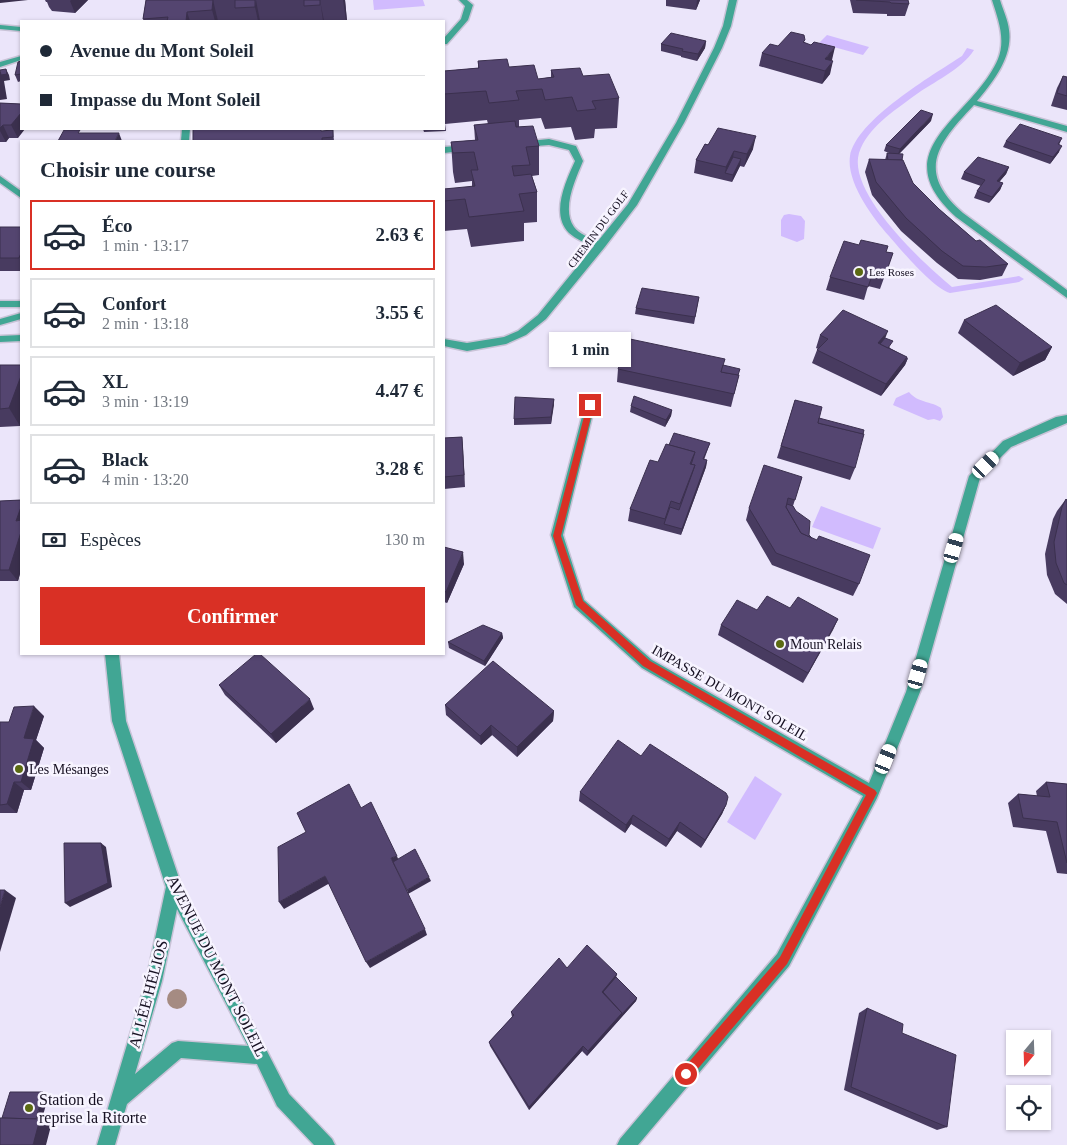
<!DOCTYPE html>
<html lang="fr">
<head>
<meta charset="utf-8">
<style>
	body { margin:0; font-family:Georgia,serif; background:#f2f2f3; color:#1f2937; height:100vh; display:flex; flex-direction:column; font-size:19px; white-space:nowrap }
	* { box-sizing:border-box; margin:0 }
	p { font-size:16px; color:#747a83 }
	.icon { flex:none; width:28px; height:28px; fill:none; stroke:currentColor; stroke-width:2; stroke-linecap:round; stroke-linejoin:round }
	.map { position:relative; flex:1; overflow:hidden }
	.drawer { position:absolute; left:20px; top:140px; width:425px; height:515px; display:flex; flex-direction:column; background:#fff; border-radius:0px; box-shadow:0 1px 4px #0004 }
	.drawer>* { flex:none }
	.top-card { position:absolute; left:20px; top:20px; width:425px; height:110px; border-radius:0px; box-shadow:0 1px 4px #0004; display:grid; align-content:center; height:110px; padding:0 20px; background:#fff }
	.needle { width:32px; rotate:199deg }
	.fabs { position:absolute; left:1006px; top:1030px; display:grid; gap:10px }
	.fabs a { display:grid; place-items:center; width:45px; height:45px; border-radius:0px; background:#fff; box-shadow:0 1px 4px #0004; font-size:25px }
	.end { position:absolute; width:22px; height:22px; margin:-11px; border:6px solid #d93025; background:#fff; box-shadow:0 0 0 2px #fff }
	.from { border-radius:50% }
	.bubble { position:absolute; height:35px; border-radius:0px; background:#fff; box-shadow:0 1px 4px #0004; font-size:16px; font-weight:800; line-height:35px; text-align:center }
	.car { position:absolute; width:15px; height:30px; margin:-15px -8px; border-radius:6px; box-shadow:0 0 4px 1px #0007; background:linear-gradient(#fff 24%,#345 0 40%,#fff 0 76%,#345 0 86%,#fff 0) }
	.top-card b { display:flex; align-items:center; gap:18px; height:48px; font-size:19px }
	.top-card b+b { border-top:1px solid #e0e1e3 }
	.top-card i { width:12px; height:12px; background:#1f2937 }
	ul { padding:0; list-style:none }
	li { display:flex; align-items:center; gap:15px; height:70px; margin:0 10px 8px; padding:0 10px; border:2px solid #e0e1e3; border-radius:0px }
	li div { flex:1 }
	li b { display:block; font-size:19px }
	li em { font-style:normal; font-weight:800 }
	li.active { border-color:#d93025 }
	li>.icon { width:45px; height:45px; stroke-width:1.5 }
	h2 { padding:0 20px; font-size:22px; line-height:60px }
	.pay { display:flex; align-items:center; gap:12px; height:55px; padding:0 20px; font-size:19px }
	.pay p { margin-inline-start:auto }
	.button { display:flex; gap:10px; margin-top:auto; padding:10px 20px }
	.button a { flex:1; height:58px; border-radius:0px; background:#d93025; color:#fff; font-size:20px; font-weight:800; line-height:58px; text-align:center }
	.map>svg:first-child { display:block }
	.water { fill:#d1bbfe }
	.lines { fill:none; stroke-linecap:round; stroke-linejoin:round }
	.stream { fill:#d1bbfe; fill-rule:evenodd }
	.minor-casing { stroke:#c9c3d7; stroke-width:3 }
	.minor { fill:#41a694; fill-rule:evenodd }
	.tree { fill:#a58b82 }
	.wall { fill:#483b60 }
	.shaded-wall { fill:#3b304e }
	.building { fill:#544570; stroke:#3b304e }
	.route { fill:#d93025 }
	.poi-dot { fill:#5b6a13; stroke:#f7f4ff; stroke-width:2 }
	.labels { text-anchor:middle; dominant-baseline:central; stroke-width:5; stroke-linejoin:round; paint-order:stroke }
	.far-street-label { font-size:11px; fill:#161022; stroke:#f7f4ff }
	.far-poi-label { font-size:11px; fill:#161022; stroke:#f7f4ff; text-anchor:start }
	.poi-label { font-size:14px; fill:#161022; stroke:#f7f4ff; text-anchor:start }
	.street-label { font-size:14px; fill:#161022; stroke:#f7f4ff }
	.near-street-label { font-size:16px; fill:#161022; stroke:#f7f4ff }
	.near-poi-label { font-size:16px; fill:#161022; stroke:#f7f4ff; text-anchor:start }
</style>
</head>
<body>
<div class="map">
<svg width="1067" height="1145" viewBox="0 0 1067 1145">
	<rect width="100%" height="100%" fill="#ebe5fa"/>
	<g class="water">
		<path d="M373 0H423L425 6 374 10Z"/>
		<path d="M827 35 869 47 863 55 819 43Z"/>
		<path d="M789 214 801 216 805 221 804 239 797 242 781 236V220L784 215Z"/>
		<path d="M909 392C918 403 931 401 941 408L943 417 940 421 934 419 928 420 893 405 896 398Z"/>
		<path d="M821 506 881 528 873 549 812 527Z"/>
		<path d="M755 776 782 794 755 840 727 822Z"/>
	</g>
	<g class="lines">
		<path class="stream" d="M967 48 974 50C961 70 933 82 914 96 894 111 867 128 859 153 847 193 924 264 952 287L1019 276 1024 279 1019 282 950 293C933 288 901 250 889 236 873 218 846 182 850 156 856 120 933 75 962 56Z"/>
		<defs>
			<g id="minor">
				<path d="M459 0H467L473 5 468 20 447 44H444V38L461 19 465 6Z"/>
				<path d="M729 0H737L731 26 722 48 684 123 637 205 604 248 546 319 526 335 506 344 467 351 444 346V339L467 343 504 337 518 331 538 315 594 246C585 243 576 239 569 233 550 214 566 181 575 161L569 150 549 145 523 147 520 146V142L549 139 576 146 583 161C576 178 561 209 574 227 579 234 590 238 598 241L628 204 676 123 714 48 723 26Z"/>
				<path d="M992 0H1000C1003 10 1008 20 1009 30 1013 57 993 82 977 101L1067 126V132L974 105C938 143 915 171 963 213L1067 290V298L956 217C881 149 973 118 998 59 1006 39 998 19 992 0Z"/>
				<path d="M0 25 21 27V31L0 29Z"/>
				<path d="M21 56V60L0 67V62Z"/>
				<path d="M182 129H190L189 141H181Z"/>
				<path d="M468 145 471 146V150L444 153V147Z"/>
				<path d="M0 176 21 191V198L0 183Z"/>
				<rect x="0" y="301" width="21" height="6"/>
				<path d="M21 313V319L0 325V319Z"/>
				<path d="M21 335V341L0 342V336Z"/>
				<path d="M590 401 595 405 563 535 584 600 652 660 869 783 906 692 969 476 1003 441 1056 417 1067 415V423L1011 447 980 478 920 692 877 798 789 966 638 1145H617L620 1139 777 954 863 796 642 668 574 607 551 535 585 405Z"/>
				<path d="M105 654H119L126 721 181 884 289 1094 332 1139 335 1145H314L277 1106 257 1064 181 1058 127 1104 115 1145H97L146 981 166 887 112 721ZM177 909 248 1046 178 1041 172 1043 135 1074 162 981Z"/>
			</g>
		</defs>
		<use href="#minor" class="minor-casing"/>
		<use href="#minor" class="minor"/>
	</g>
	<circle class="tree" cx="177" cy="999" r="10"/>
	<g class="wall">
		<path d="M45 0H88L75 13 52 11 49 7 47 2H46Z"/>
		<path d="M146 0H345L347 21H144L143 19Z"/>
		<path d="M666 0H700L696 10 666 6Z"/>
		<path d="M850 0H908L909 4 905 16H887V14L853 13Z"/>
		<path d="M805 40 804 42 831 60 830 74 822 84 759 66 762 53 778 46Z"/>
		<path d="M706 41 705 48 697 61 681 57V56L661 51V44Z"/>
		<path d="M21 61V81L18 82 15 75Z"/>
		<path d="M478 61 509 67 538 79 551 77V70L583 76 619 98 617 128 595 129 594 138 575 140 571 127 545 129 541 118 519 120V127L539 146V175L532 176 537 192V222L524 223V241L471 247 467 229 444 231V189L472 187V181L455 183 453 172 451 142 475 140 474 125 488 124 487 120 445 124 446 131 424 132 423 129H444V71L478 68Z"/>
		<path d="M1063 76 1067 77V110L1051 106 1057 88Z"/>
		<path d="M0 103 21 104 18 138H9L6 142H0Z"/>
		<path d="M931 121 899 154 902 160 913 183 939 209 976 241 1008 264 1002 276 980 280 958 279 937 263 901 231 872 195 865 172 869 159 885 160 887 153H889L884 151 886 145Z"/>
		<path d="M333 130 334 141H193L322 131Z"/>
		<path d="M1062 138 1059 145V152L1050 164 1003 147 1006 141Z"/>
		<path d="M705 144 753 149 744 167 740 166 732 182 694 173 696 160Z"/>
		<path d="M1009 167 1006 174 999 182 1003 183 1000 190 989 203 974 198 977 191 981 186 961 179 964 172Z"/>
		<rect x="0" y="227" width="21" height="44"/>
		<path d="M886 252 893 253 880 289 868 286 864 300 826 290 830 277Z"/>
		<path d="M699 297 694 324 635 314 636 308Z"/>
		<path d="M964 320 1052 347 1045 360 1013 376 958 333Z"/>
		<path d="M820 335 885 338 890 348 908 358 905 365 881 396 812 363 817 350 818 349 816 348Z"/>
		<path d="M0 365H21V423L20 426 0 427Z"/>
		<path d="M618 369 738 375H739L731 407 617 382Z"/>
		<path d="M554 399 551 424 514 425V419Z"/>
		<path d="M795 400 819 418 855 468 850 480 777 458Z"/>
		<path d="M631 406 672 410 671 416 665 427 630 412Z"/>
		<path d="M462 437 465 487 444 489V438Z"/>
		<path d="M710 443 704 460H707L706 467 681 535 628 521 630 509 669 445Z"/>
		<path d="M802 477 793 506 809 535 859 584 853 596 772 565 746 520 749 508Z"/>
		<path d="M1066 499 1067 500V604L1055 594 1047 575 1045 554 1053 519 1057 511Z"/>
		<path d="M21 500V570L18 581H0V501Z"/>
		<path d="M444 547 464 564 447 603 444 602Z"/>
		<path d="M790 608 838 619 803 683 718 635 721 625 757 610Z"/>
		<path d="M502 633 503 638 485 666 449 648 448 642Z"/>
		<path d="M219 685 314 709 276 743 225 695Z"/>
		<path d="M445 705 554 711 553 721 517 757 492 735 481 745 446 715Z"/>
		<path d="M44 716 36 740 44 748 31 790H24L17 813H0V722H9Z"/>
		<path d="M641 756 726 805 722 814 701 848 677 831 666 847 631 824 625 833 579 801 580 792Z"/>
		<path d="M1046 782 1067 784V874L1057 873 1046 831 1013 827 1008 803 1018 794 1037 796 1036 791Z"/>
		<path d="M567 968 617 974 616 977 637 998 636 1001 587 1056 582 1051 529 1110 490 1046 489 1042 512 1017 511 1012Z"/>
		<path d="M867 1008 902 1033 947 1127 937 1130 844 1090 859 1013Z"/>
	</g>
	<g class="shaded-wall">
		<path d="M0 0H28L0 3Z"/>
		<path d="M71 0H88L75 13 70 1Z"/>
		<path d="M213 0 218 21H215L212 10Z"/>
		<path d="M256 0 260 21H258L255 7Z"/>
		<path d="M320 0 324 21H323Z"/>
		<path d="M343 0H345L347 21H346Z"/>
		<path d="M697 0H700L696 10Z"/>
		<path d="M187 12 190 21H186Z"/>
		<path d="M706 41 705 48 697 61 698 54Z"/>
		<path d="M835 47 832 60 822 71 825 59Z"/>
		<path d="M833 61 830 74 822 84 825 71Z"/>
		<path d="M6 69 9 75 10 80 4 81 7 99 0 100V72Z"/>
		<path d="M21 113V129H25L18 138 11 125Z"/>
		<path d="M933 114 931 121 897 156 900 149Z"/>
		<path d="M3 125 9 138 6 142 0 131V128Z"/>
		<path d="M119 133 122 141H115Z"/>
		<path d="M756 136 753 149 744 167 747 154Z"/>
		<path d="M1062 146 1059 152 1050 164 1053 157Z"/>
		<path d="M734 151 732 164 725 173 726 167Z"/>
		<path d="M741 159 740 166 732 182 733 175Z"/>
		<path d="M1009 167 1006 174 994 188 997 181Z"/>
		<path d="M1003 183 1000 190 989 203 992 197Z"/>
		<path d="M888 331 883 344 878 343Z"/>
		<path d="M1052 347 1045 360 1013 376 1020 363Z"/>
		<path d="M907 357 904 363 908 358 905 365 881 396 886 384Z"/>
		<path d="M21 376V423L20 426 9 408Z"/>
		<path d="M554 399V405L551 424V417Z"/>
		<path d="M672 410 671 416 665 427 666 420Z"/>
		<path d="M462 437 463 449 465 487 464 475Z"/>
		<path d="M707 460 706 467 681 535 682 529Z"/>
		<path d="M21 507V527L16 521Z"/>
		<path d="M21 532V570L18 581 9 570Z"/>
		<path d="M463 552 464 564 447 603 446 592Z"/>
		<path d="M838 619 833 630 803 683 808 673Z"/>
		<path d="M502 633 503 638 485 666 484 661Z"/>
		<path d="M310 699 314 709 276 743 271 734Z"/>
		<path d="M34 706 44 716 36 740 44 748 31 790 21 782 24 738Z"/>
		<path d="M554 711 553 721 517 757V747Z"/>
		<path d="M491 725 492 735 481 745 480 736Z"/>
		<path d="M14 782 24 790 17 813 7 804Z"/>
		<path d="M726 805 722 814 701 848 705 840Z"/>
		<path d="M633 815 631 824 625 833 626 825Z"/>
		<path d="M680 822 677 831 666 847 669 839Z"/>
		<path d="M101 843 106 847 112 887 70 907 65 903Z"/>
		<path d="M397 856 400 864 394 866 391 858Z"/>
		<path d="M325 876 330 883 284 909 279 902Z"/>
		<path d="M429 877 431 881 408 894 407 890Z"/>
		<path d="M5 890 16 898 0 952V907Z"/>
		<path d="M425 929 427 935 370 968 366 962Z"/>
		<path d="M617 974 615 980 602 995V992Z"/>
		<path d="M637 998 636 1001 587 1056 588 1051 622 1013Z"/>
		<path d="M583 1046 582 1051 529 1110V1107Z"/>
		<path d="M43 1092 49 1094 42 1119 52 1122 46 1145H33L36 1120Z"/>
	</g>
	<g class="building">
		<path d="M146 0H213L212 10 187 12 186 21H167L168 17 143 19Z"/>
		<path d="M235 0H255V7L235 8Z"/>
		<path d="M304 0H320V5L304 6Z"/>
		<path d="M856 0H908L909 4 891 3 890 2Z"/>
		<path d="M791 32 804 35 805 40 803 42 811 45 814 42 835 47 825 59 833 61 825 71 762 53 770 44 778 46Z"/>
		<path d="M671 33 706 41 698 54 682 51 683 49 661 44Z"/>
		<path d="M507 59 509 67 534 65 538 79 554 77 551 70 580 68 583 76 609 74 619 98 592 101 596 109 577 111 572 97 545 100 542 89 516 91 519 100 489 103 486 91 444 94V71L479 68 478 61Z"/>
		<path d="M21 61V74L15 75 18 62Z"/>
		<path d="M6 69 7 74 1 75 0 70Z"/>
		<path d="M1063 76 1067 77V96L1057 93Z"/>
		<path d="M0 103 21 104V113L11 125H3L0 128Z"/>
		<path d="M921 110 933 114 900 149 886 145Z"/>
		<path d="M515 121 516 127 533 126 539 146 526 147 530 165 512 166 514 176 531 174 537 192 519 194 524 211 469 217 465 199 444 201V189L475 186 471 170H478L474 152 453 153 451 142 478 140 474 125Z"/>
		<path d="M1020 124 1062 138 1058 144 1062 146 1053 157 1006 141Z"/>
		<path d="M718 128 756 136 747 154 734 151 726 167 696 160 705 144 708 145Z"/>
		<path d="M193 129H321V131L333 130V137L322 138V141H193Z"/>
		<path d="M64 130H80L78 133H119L115 141H58Z"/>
		<path d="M887 153 903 154 902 160H888Z"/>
		<path d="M733 157 741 159 733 175 725 173Z"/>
		<path d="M978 157 1009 167 997 181 1003 183 992 197 977 191 985 180 964 172Z"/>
		<path d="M869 159 903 160 913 183 939 209 976 241 980 240 1008 264 986 267 963 266 942 251 906 218 876 182Z"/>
		<path d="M0 227H21V253L19 258H0Z"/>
		<path d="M861 240 888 246 886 252 893 253 885 276 873 273 868 287 830 277 844 241 859 245Z"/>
		<path d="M642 288 699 297 695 317 636 308Z"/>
		<path d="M996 305 1052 347 1020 363 964 320Z"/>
		<path d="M843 310 888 331 878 343 907 357 886 384 817 350 828 339 820 335Z"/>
		<path d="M885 338 893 341 888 348 880 344Z"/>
		<path d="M630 339 725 359 721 372 739 375 734 394 618 369Z"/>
		<path d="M0 365H21V376L9 408 0 409Z"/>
		<path d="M723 365 740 369 738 375 721 372Z"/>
		<path d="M634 396 672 410 666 420 631 406Z"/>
		<path d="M515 397 554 399 551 417 514 419Z"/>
		<path d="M795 400 822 407 818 423 864 434 855 468 781 446Z"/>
		<path d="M819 418 864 430 863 434 818 423Z"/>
		<path d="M674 433 710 443 703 459 707 460 682 529 664 524 670 507 679 510 693 471 695 465H691L695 452 669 445Z"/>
		<path d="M462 437 464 475 444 477V438Z"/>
		<path d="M666 444 695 452 690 464 695 465 680 504 671 501 665 519 630 509 650 460 658 462Z"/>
		<path d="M764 465 802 477 795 500 788 498 786 507 801 533 817 540 819 536 870 555 859 584 776 553 749 508Z"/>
		<path d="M1066 499 1067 500V585L1064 583 1056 563 1054 542 1062 507Z"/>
		<path d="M21 500V507L16 521 21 520V532L9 570H0V501Z"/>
		<path d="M787 504 793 506 796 511 810 521 809 535 812 538 801 533 786 507Z"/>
		<path d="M444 547 463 552 446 592 444 591Z"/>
		<path d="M767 596 790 608 798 597 838 619 808 673 721 625 737 600 757 610Z"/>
		<path d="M483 625 502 633 484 661 448 642Z"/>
		<path d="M256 654H260L310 699 271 734 219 685Z"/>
		<path d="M493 661 554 711 517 747 491 725 480 736 445 705Z"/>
		<path d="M34 706 24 738 34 739 21 782H14L7 804 0 805V722H9L14 707Z"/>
		<path d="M618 740 641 756 650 744 726 793 728 797 726 805 705 840 680 822 669 839 633 815 626 825 580 792Z"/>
		<path d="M1046 782 1067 784V863L1057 822 1023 818 1018 794 1050 797Z"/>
		<path d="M349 784 361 808 371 802 397 856 391 858 425 929 366 962 325 876 279 902 278 847 306 832 297 813Z"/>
		<path d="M64 843H101L108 883 65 903Z"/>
		<path d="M415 849 429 877 407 890 393 862Z"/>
		<path d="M0 890H5L0 907Z"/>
		<path d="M587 945 617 974 602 992 622 1013 588 1051 583 1046 529 1107 489 1042 514 1015 511 1012 559 958 567 968Z"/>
		<path d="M616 977 637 998 621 1015 622 1013 603 992Z"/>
		<path d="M867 1008 903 1024 902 1033 956 1055 947 1127 851 1087Z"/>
		<path d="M10 1092H43L36 1119 2 1118Z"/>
		<path d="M0 1118 40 1119 33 1145H0Z"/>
	</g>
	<path class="route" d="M590 403 594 405 561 536 583 601 650 661 875 790 877 793 787 964 690 1078 686 1080 682 1078 681 1074 682 1070 780 957 866 795 643 666 576 605 553 536 587 405Z"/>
	<g class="poi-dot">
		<circle cx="859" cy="272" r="5"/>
		<circle cx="780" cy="644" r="5"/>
		<circle cx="19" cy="769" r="5"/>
		<circle cx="29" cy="1108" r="5"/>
	</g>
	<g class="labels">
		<g class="far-street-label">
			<text transform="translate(598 229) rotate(-53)">CHEMIN DU GOLF</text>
		</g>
		<g class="far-poi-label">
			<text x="869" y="272">Les Roses</text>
		</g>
		<g class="poi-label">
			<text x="790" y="644">Moun Relais</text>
			<text x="29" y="769">Les Mésanges</text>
		</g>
		<g class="street-label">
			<text transform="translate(730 693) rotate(30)">IMPASSE DU MONT SOLEIL</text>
		</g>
		<g class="near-street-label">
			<text transform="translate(217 966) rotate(63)">AVENUE DU MONT SOLEIL</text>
			<text transform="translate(148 994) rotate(-75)">ALLÉE HÉLIOS</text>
		</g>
		<g class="near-poi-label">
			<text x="39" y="1099">Station de<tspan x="39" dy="18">reprise la Ritorte</tspan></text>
		</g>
	</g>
</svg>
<div class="fabs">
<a><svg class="needle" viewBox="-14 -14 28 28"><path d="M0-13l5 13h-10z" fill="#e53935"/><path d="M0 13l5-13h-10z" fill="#747a83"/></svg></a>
<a><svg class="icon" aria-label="locate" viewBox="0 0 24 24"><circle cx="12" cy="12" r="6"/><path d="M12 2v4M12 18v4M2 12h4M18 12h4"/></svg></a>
</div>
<i class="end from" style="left:686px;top:1074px"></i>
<i class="end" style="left:590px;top:405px"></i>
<div class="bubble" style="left:549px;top:332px;width:82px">1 min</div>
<i class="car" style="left:986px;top:465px;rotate:45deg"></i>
<i class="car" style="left:954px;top:548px;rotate:16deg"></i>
<i class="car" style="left:918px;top:674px;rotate:16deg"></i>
<i class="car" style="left:886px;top:759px;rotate:22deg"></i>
<div class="top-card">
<b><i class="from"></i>Avenue du Mont Soleil</b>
<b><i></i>Impasse du Mont Soleil</b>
</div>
<section class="drawer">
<h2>Choisir une course</h2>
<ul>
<li class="active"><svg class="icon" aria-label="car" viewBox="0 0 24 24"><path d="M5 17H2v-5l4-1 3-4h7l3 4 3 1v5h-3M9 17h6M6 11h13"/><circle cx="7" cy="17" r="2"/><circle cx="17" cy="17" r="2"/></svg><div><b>Éco</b><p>1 min · 13:17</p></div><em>2.63 €</em></li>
<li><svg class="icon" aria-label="car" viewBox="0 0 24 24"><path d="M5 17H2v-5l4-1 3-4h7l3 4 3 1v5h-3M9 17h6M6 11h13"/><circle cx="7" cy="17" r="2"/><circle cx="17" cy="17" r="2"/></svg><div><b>Confort</b><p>2 min · 13:18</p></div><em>3.55 €</em></li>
<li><svg class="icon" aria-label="car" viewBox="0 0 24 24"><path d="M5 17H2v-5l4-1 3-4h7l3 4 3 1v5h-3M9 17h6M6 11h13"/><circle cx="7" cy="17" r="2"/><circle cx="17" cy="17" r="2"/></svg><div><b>XL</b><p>3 min · 13:19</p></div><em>4.47 €</em></li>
<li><svg class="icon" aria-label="car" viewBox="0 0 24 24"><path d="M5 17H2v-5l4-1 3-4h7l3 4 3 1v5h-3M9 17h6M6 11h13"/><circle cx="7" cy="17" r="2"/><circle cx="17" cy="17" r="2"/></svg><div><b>Black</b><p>4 min · 13:20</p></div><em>3.28 €</em></li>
</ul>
<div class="pay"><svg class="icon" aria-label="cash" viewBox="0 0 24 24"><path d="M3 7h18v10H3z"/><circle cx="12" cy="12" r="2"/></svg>Espèces<p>130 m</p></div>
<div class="button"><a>Confirmer</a></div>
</section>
</div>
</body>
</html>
